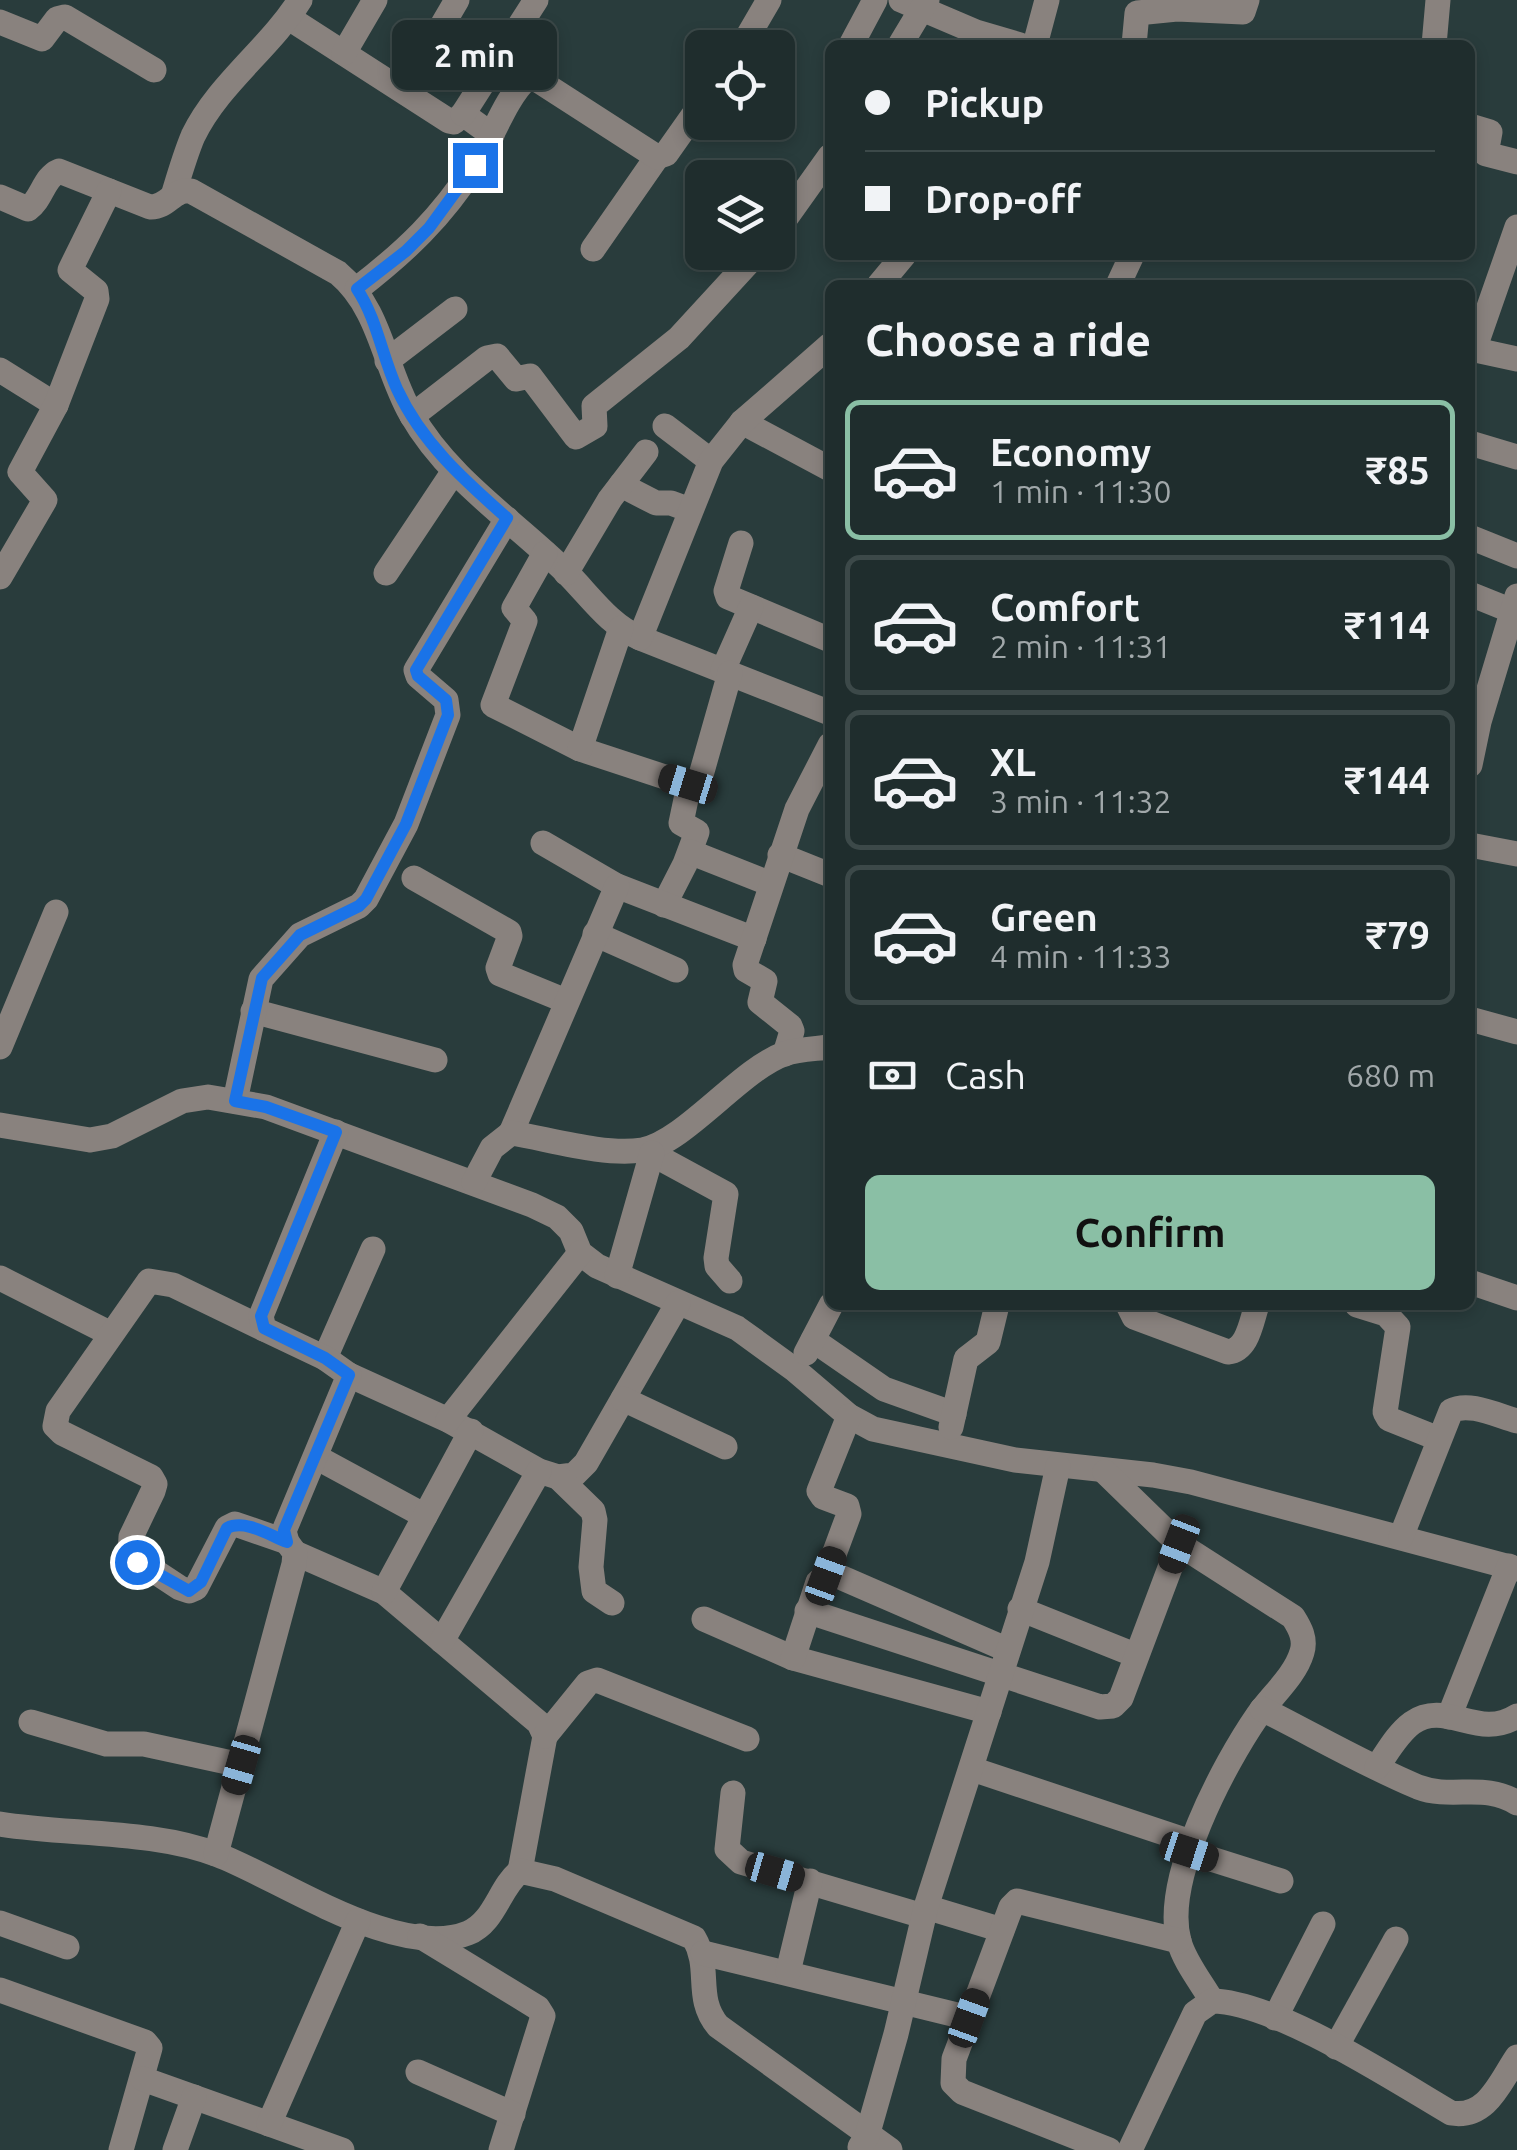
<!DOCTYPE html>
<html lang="en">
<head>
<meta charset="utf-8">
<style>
	body { margin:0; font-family:Ubuntu,sans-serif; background:#2c3939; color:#f1f3f6; height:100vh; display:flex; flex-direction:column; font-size:38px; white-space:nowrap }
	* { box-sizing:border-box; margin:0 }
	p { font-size:32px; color:#a1a8aa }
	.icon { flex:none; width:55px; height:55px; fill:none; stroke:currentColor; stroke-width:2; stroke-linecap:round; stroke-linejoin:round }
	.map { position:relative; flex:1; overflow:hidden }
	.sheet { position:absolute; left:825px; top:280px; width:650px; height:1030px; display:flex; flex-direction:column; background:#1f2d2d; border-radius:15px; box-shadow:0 5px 15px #0003,0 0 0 2px #3c4949 }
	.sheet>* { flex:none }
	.guide { position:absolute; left:825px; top:40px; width:650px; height:220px; border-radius:15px; box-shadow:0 5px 15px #0003,0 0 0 2px #3c4949; display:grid; align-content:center; height:220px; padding:0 40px; background:#1f2d2d }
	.buttons { position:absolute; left:685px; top:30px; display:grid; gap:20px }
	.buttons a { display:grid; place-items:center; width:110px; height:110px; border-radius:15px; background:#1f2d2d; box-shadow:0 5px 15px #0003,0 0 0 2px #3c4949; font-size:50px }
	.end { position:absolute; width:45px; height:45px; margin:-22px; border:12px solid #1a73e8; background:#fff; box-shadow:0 0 0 5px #fff }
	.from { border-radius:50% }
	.bubble { position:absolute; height:70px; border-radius:15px; background:#1f2d2d; box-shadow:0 5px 15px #0003,0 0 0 2px #3c4949; font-size:32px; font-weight:700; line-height:70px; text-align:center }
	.car { position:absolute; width:30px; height:60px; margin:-30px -15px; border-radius:12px; box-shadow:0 0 8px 2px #0007; background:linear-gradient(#222 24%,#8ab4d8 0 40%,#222 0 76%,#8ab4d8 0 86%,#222 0) }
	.guide b { display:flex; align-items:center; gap:35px; height:95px; font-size:38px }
	.guide b+b { border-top:2px solid #3c4949 }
	.guide i { width:25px; height:25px; background:#f1f3f6 }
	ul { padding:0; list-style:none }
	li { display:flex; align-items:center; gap:30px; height:140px; margin:0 20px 15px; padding:0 20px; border:5px solid #3c4949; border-radius:15px }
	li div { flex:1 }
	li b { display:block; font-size:38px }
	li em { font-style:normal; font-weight:700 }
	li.selected { border-color:#8abfa5 }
	li>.icon { width:90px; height:90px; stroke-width:1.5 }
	h2 { padding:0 40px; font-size:45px; line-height:120px }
	.pay { display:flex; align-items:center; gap:25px; height:110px; padding:0 40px; font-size:38px }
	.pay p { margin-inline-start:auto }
	.primary-button { display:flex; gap:20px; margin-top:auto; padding:20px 40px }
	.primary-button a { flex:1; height:115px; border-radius:15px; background:#8abfa5; color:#111; font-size:40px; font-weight:700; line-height:115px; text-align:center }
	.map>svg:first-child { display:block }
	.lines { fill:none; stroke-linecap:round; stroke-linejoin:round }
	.minor { stroke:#89827e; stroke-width:25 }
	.route { stroke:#1a73e8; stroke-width:12 }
</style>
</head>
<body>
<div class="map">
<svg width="1517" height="2150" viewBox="0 0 1517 2150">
	<rect width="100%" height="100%" fill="#293c3c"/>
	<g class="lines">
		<g class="minor">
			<path d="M901 0 976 32 1020 45"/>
			<path d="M289 18 449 121 454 122 463 114 492 135"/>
			<path d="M0 22 42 39 57 19 65 17 154 70"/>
			<path d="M440 29 457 0"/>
			<path d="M851 45 875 0"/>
			<path d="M900 45 927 0"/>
			<path d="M1035 45 1047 0"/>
			<path d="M1134 45 1137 13 1177 9 1243 12 1247 0"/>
			<path d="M1434 45 1438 0"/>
			<path d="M741 48 769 0"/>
			<path d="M344 53 375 0"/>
			<path d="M463 114 536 0"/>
			<path d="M1470 126 1490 132 1486 154 1517 162"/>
			<path d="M173 196C179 176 185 155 193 136 218 84 270 48 300 0"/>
			<path d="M0 197 28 209C42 199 44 177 59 171L150 207C168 208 173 188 191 191L338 273C381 309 384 367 411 414 448 479 514 521 566 572 590 596 609 625 640 638L830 713"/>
			<path d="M1517 227 1475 347 1480 351 1517 359"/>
			<path d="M778 229 830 156"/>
			<path d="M593 249 657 157"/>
			<path d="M879 285 904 255"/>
			<path d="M1118 285 1132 255"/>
			<path d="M357 289C406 251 441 218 475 165 493 138 504 100 527 78L536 79 657 157 666 154 702 103"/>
			<path d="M387 361 455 309"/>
			<path d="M0 370 56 405"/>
			<path d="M412 416 487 358 497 356 516 379 530 376 576 437 595 426 594 406 679 338 758 252"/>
			<path d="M742 422 830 469"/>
			<path d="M665 426 711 461"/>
			<path d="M1470 443 1517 457"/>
			<path d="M621 485 656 503H671L690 510"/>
			<path d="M1470 537 1517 556"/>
			<path d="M741 543 726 591 728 597 830 640"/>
			<path d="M545 553 514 608 525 621 493 705 580 749 689 785 681 823 697 832 685 864 664 905"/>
			<path d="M386 573 454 471"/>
			<path d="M566 573 610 499 646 452"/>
			<path d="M0 577 45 500 20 472 56 405 97 299 96 291 70 270 109 191"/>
			<path d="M1470 594 1517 613"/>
			<path d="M640 638 711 461 742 422 830 345"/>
			<path d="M723 670 751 607"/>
			<path d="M580 749 621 628"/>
			<path d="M1470 765 1479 722 1517 596"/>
			<path d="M690 788 701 775 730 673"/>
			<path d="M543 843 617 886 754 939"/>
			<path d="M1470 845 1517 854"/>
			<path d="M690 852 771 884"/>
			<path d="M780 855 830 875"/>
			<path d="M414 878 509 932 510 936 498 968 500 974 566 1001"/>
			<path d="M595 934 676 970"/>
			<path d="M253 1011 435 1060"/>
			<path d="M1470 1019 1517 1032"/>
			<path d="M0 1047 56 912"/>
			<path d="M785 1054 792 1031 790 1026 760 1002 765 981 746 970 745 965 797 809 830 745"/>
			<path d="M235 1101 261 979 300 935 359 906 366 899 406 824 448 715 446 700 418 676 416 670 507 519"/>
			<path d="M0 1125 90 1140 112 1136 182 1101 208 1097 266 1107 532 1205 557 1217 571 1231 580 1253 597 1266 737 1328 795 1370 849 1416 873 1429 1015 1460 1153 1475 1191 1482 1517 1569"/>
			<path d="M511 1133 617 886"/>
			<path d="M645 1150 726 1194 716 1258 717 1266 730 1281"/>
			<path d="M474 1182 492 1148 511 1133C549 1139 604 1156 642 1150 684 1143 740 1070 784 1054 798 1049 815 1049 830 1047"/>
			<path d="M617 1276 652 1153"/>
			<path d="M0 1278 111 1334"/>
			<path d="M1470 1282 1517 1298"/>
			<path d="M1128 1305 1134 1317 1228 1352C1248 1350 1251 1322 1257 1305"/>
			<path d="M1357 1305 1386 1314 1398 1327 1385 1412 1389 1419 1439 1439"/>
			<path d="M264 1329 173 1285 149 1281 58 1411 55 1426 62 1433 151 1477 155 1484 153 1491 131 1537 130 1555 180 1588 189 1591 196 1588 227 1528 235 1524 287 1542"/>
			<path d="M813 1340 884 1389 954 1414"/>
			<path d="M806 1353 831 1305"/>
			<path d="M325 1358 373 1249"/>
			<path d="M349 1375 448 1420 539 1471 558 1477 574 1475 586 1463 678 1303"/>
			<path d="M623 1399 725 1447"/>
			<path d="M448 1420 580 1253"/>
			<path d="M951 1427 966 1359 988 1342 997 1305"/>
			<path d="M316 1457 425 1516"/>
			<path d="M1105 1472 1179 1544 1293 1617C1300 1628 1306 1639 1302 1652 1295 1676 1272 1695 1258 1715 1224 1764 1162 1880 1179 1941 1184 1961 1201 1982 1212 2001"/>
			<path d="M558 1477 593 1511 595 1520 591 1567 594 1591 612 1603"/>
			<path d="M1401 1537 1451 1411C1469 1401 1498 1416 1517 1421"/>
			<path d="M295 1553 384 1592 539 1723 545 1736 520 1871"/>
			<path d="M826 1576 849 1514 847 1506 823 1497 819 1491 849 1416"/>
			<path d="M384 1592 471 1431"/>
			<path d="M1020 1609 1135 1655"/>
			<path d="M807 1611 1100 1707 1113 1706 1121 1698 1179 1544"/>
			<path d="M704 1619 793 1658 989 1712"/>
			<path d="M442 1641 539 1471"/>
			<path d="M793 1658 818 1582 826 1576 840 1577 1008 1650"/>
			<path d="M1262 1709C1314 1735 1365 1765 1418 1787 1452 1800 1485 1782 1517 1803"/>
			<path d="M1449 1717 1509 1566"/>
			<path d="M31 1722 106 1744H144L241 1765"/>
			<path d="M545 1736 588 1683 597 1680 747 1739"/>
			<path d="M1377 1767C1387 1753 1397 1734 1412 1723 1446 1699 1478 1741 1517 1716"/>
			<path d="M972 1769 1191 1842"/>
			<path d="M733 1793 727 1849 741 1862 923 1916"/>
			<path d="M0 1824C68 1835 155 1830 218 1855 281 1879 399 1961 468 1933 495 1922 499 1888 520 1871L555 1879 694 1938C712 1969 694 1997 718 2026L890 2150"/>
			<path d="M1189 1852 1281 1881"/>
			<path d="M216 1854 294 1564 295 1553 287 1542 284 1531 349 1375 325 1358 264 1329 261 1316 336 1132"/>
			<path d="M926 1907 1002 1930"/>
			<path d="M0 1923 67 1947"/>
			<path d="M420 1936 538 2008 543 2016 501 2150"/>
			<path d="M703 1953 969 2018"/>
			<path d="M788 1972 810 1881"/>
			<path d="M0 1990 145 2042 150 2048 121 2150"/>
			<path d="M1275 2018 1323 1924"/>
			<path d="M1336 2047 1396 1939"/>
			<path d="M418 2072 513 2114"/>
			<path d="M143 2079 342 2150"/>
			<path d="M269 2124 358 1921"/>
			<path d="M860 2147 867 2136 896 2034 926 1907 1037 1562 1058 1466"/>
			<path d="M175 2150 194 2097"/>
			<path d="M1109 2150 962 2092 953 2083 954 2059 1011 1907 1017 1901 1179 1941"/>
			<path d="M1130 2150 1195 2013 1212 2001C1276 2002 1393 2079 1451 2113 1487 2119 1500 2082 1517 2057"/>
		</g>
	</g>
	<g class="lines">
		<path class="route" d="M137 1562 189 1591 201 1582 227 1528C245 1519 269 1535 287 1542L284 1530 349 1375 325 1358 264 1328 261 1316 336 1132 266 1107 235 1101 262 978 300 935 359 906 366 899 406 824 448 715 446 700 418 676 416 670 507 518C464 480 422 443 397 389 382 356 377 319 357 289L406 251 429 228 475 165"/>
	</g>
</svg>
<div class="buttons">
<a><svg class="icon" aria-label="locate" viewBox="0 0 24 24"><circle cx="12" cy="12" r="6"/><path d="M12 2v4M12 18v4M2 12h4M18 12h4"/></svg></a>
<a><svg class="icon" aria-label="layers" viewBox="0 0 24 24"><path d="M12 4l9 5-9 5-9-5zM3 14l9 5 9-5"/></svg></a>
</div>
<i class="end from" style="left:137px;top:1562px"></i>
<i class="end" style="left:475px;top:165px"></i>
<div class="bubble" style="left:392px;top:20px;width:165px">2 min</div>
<i class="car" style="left:688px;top:784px;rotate:287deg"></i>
<i class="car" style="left:1179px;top:1544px;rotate:201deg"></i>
<i class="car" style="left:826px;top:1576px;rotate:20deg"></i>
<i class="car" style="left:241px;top:1765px;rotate:196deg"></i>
<i class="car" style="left:1189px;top:1852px;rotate:108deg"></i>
<i class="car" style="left:775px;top:1872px;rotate:106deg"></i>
<i class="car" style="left:969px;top:2018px;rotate:20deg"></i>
<div class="guide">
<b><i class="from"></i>Pickup</b>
<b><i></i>Drop-off</b>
</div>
<section class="sheet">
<h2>Choose a ride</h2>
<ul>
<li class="selected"><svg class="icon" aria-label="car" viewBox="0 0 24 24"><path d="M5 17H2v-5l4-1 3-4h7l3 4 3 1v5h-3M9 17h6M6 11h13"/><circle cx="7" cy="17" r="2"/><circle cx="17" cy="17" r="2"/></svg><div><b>Economy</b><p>1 min · 11:30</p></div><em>₹85</em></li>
<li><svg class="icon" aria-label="car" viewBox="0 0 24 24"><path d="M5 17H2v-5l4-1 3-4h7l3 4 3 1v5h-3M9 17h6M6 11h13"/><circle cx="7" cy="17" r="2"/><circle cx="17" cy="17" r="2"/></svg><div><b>Comfort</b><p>2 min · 11:31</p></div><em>₹114</em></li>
<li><svg class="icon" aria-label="car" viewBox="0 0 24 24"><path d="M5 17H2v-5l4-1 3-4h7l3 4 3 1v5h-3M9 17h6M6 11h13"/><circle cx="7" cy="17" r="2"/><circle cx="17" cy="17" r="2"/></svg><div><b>XL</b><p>3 min · 11:32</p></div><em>₹144</em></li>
<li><svg class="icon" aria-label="car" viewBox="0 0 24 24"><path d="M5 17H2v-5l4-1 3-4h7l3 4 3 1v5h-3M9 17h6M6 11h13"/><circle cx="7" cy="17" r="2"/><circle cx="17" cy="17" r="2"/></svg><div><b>Green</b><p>4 min · 11:33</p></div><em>₹79</em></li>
</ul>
<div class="pay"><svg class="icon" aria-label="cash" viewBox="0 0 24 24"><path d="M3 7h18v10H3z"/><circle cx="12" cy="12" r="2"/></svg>Cash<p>680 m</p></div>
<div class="primary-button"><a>Confirm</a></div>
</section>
</div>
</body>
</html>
